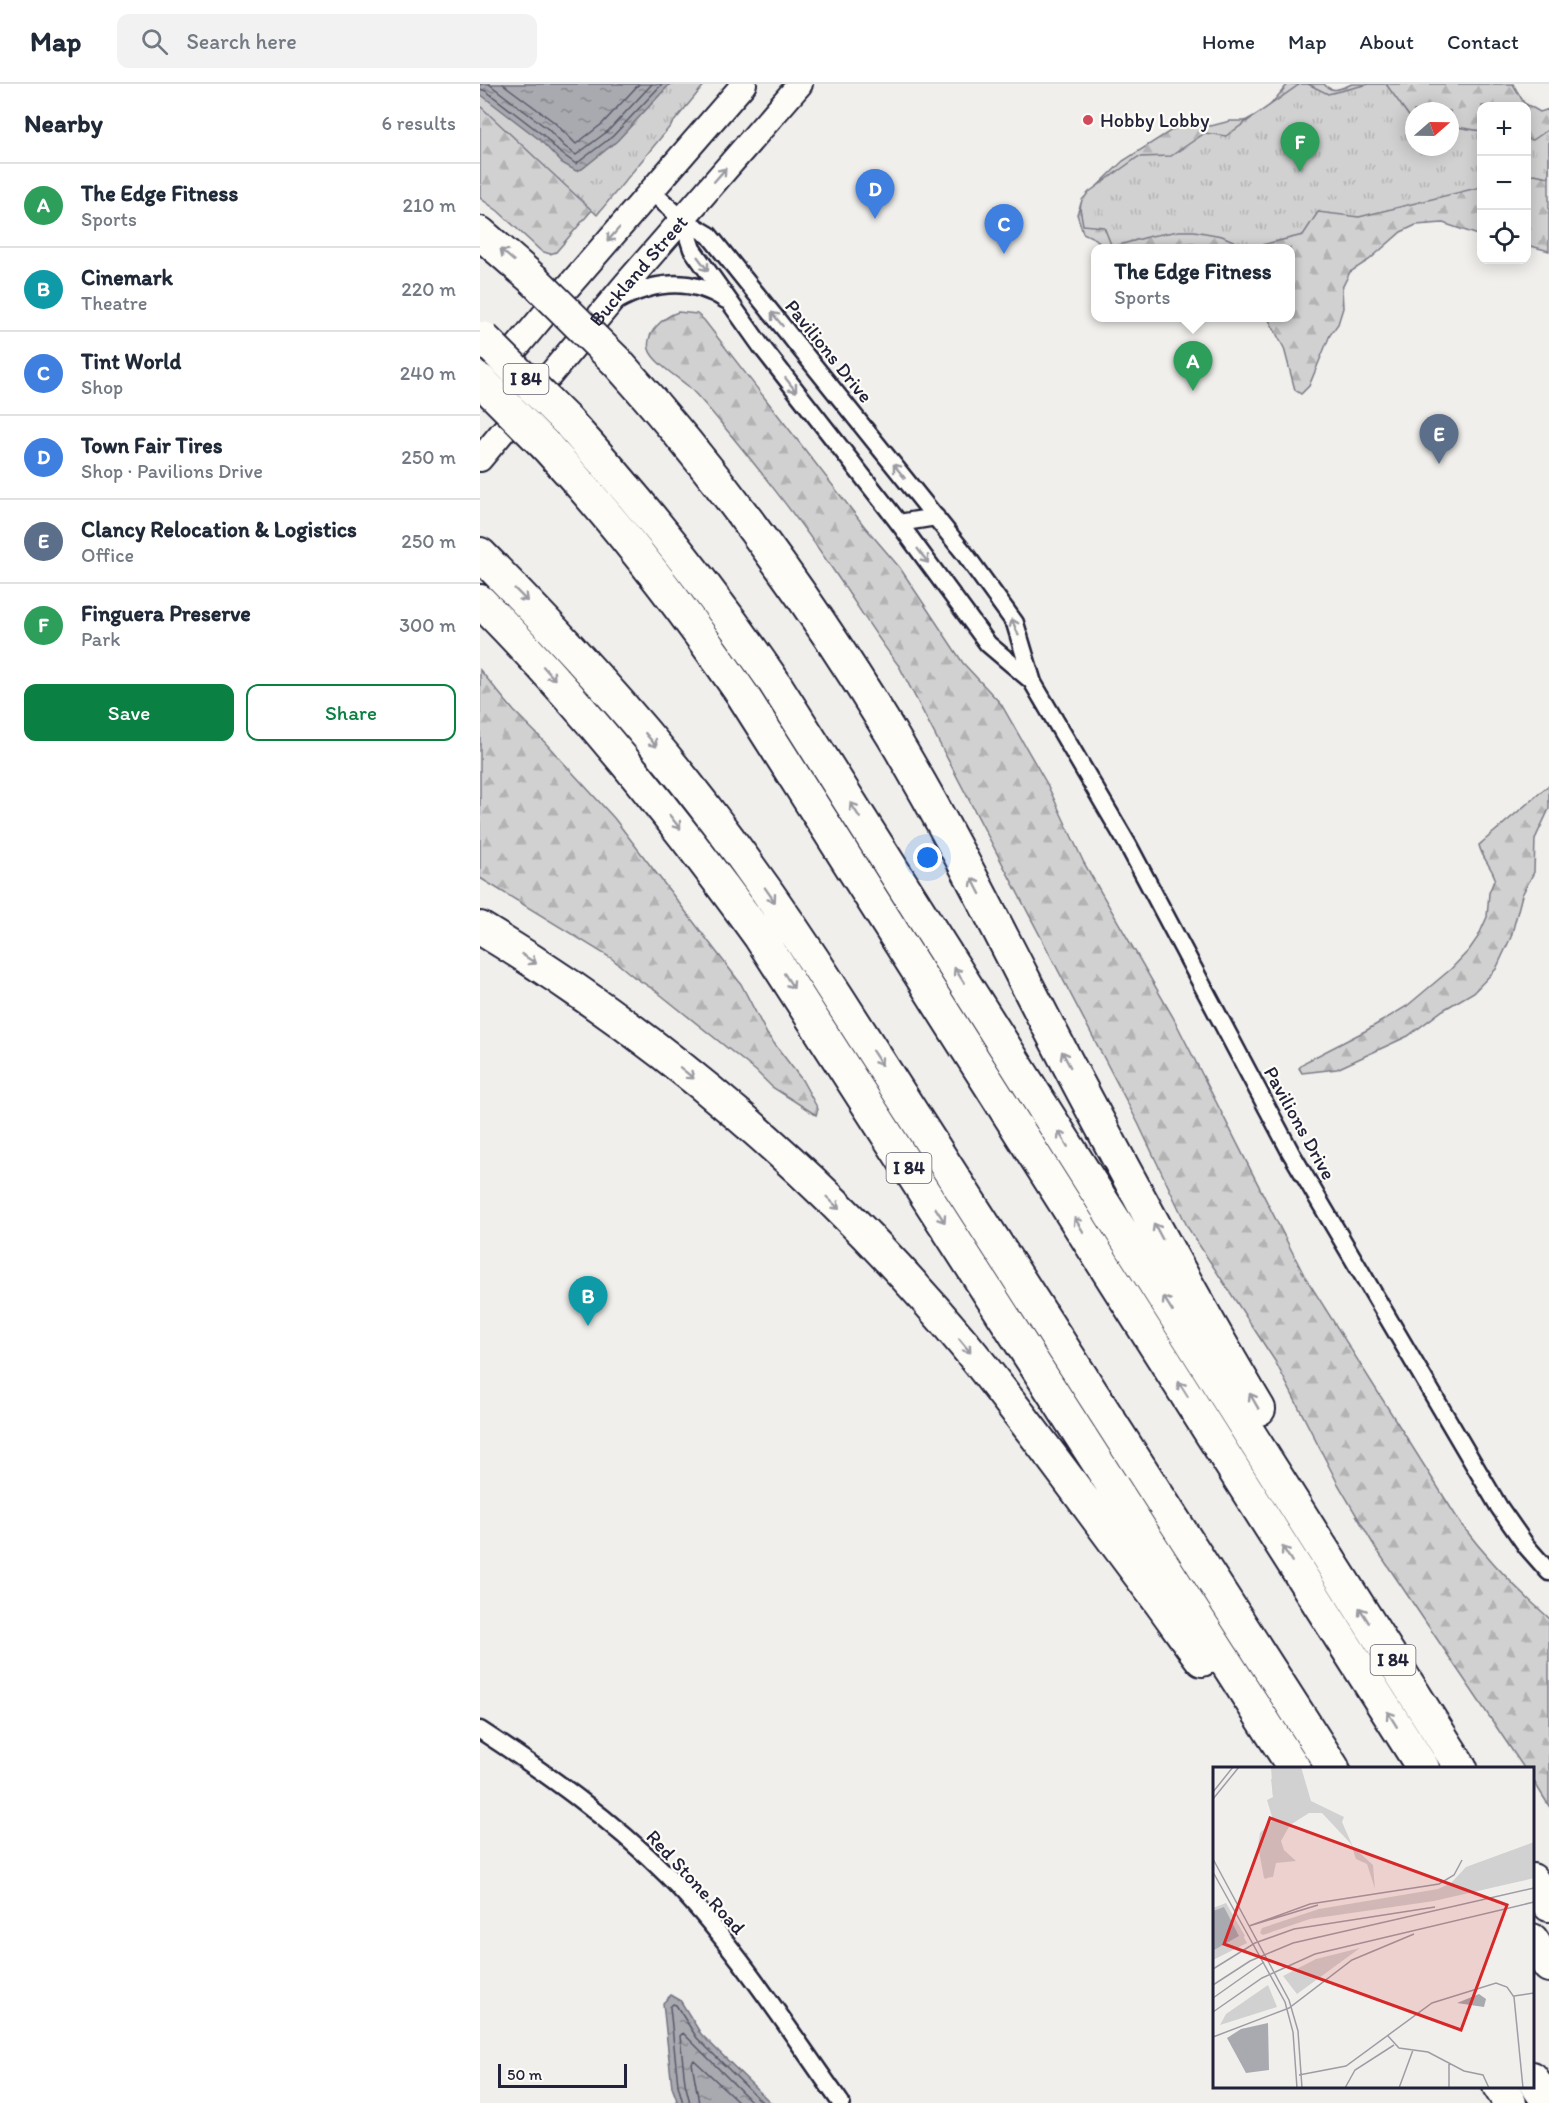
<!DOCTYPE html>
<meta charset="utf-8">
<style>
:root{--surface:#fff;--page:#f2f2f3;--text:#1f2937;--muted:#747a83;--line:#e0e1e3;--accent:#0b8043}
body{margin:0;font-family:Itim,sans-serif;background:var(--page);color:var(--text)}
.controls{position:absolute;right:18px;top:18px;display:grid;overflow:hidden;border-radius:12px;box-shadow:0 3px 15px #0003}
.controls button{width:54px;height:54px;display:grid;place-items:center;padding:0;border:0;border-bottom:2px solid var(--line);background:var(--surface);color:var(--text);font:30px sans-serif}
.compass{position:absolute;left:925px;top:18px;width:54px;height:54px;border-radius:50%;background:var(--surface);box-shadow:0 3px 15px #0003;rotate:70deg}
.scale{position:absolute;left:18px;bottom:15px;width:129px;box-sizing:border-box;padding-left:6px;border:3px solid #22223b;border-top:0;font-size:16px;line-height:21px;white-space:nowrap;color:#22223b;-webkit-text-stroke:4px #fdfcf7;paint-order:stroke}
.you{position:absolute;left:448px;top:774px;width:21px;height:21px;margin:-15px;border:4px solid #fff;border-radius:50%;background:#1a73e8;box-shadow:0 0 0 9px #1a73e833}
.badge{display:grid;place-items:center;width:39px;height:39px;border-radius:50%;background:var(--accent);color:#fff;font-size:20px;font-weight:700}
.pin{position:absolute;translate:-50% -50px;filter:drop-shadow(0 2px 3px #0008)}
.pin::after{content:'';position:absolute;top:32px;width:21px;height:18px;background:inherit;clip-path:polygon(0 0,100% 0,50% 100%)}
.popup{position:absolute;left:611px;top:160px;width:204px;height:78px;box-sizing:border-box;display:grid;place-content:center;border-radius:12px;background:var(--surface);filter:drop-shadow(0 2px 4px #0005);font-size:20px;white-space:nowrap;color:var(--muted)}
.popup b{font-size:22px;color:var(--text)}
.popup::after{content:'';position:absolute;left:50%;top:100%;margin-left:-12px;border:12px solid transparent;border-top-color:var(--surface)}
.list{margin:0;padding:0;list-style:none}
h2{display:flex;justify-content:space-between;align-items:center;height:78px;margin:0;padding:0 24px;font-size:26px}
h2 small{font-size:20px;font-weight:400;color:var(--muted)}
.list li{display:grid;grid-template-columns:39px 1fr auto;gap:18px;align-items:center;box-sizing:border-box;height:84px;padding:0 24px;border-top:2px solid var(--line)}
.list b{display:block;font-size:22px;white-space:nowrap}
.list p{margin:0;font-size:20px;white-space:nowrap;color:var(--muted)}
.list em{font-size:20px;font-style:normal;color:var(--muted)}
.actions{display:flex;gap:12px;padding:18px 24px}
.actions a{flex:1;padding:14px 0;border:2px solid var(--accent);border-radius:12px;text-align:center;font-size:21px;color:var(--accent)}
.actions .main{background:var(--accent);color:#fff}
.icon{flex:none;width:33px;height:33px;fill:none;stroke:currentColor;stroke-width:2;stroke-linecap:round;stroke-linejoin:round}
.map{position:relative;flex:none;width:1069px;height:2019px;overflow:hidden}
header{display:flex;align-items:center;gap:36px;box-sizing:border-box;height:84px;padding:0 30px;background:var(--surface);border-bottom:2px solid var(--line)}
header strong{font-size:28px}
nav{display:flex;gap:33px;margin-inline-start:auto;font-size:21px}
.search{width:420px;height:54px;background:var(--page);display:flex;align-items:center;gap:15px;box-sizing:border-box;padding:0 21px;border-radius:12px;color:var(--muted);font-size:22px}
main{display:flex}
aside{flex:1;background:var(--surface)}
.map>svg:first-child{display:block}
.forest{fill:url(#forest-firs);stroke:#7a7a86;stroke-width:1.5;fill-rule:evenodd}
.park{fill:url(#park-tufts);stroke:#7a7a86;stroke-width:1.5}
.water{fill:url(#water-ripples);stroke:#737381;stroke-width:1.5}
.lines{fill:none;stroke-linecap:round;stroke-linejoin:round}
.shore{stroke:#58586a;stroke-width:1.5}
.minor-casing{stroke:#22223b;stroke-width:21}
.secondary-casing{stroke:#22223b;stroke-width:28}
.motorway-casing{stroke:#22223b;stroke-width:36}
.minor{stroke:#fdfcf7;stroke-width:16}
.secondary{stroke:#fdfcf7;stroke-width:24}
.motorway{stroke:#fdfcf7;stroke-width:32}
.motorway-bridge-casing{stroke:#22223b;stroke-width:36;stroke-linecap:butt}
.motorway-bridge{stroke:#fdfcf7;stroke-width:32}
.oneway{stroke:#9a9aa2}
.poi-dot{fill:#d1495b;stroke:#fdfcf7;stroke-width:2}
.labels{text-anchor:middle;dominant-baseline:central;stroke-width:4.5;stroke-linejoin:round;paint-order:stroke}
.shield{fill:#fdfcf7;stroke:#646373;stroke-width:1.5}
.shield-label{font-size:18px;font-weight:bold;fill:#22223b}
.poi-label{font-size:20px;fill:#22223b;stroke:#fdfcf7;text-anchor:start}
.street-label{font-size:20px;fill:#22223b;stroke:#fdfcf7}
.inset-road{fill:none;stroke:#9e9da5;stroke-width:1.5}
.view{fill:#d62828;fill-opacity:0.15;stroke:#d62828;stroke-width:3}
.inset-edge{fill:none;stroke:#22223b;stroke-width:3}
</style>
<header>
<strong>Map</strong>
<div class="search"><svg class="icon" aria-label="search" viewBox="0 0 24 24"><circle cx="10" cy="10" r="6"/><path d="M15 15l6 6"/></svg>Search here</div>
<nav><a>Home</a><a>Map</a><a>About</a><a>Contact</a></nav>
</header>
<main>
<aside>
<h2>Nearby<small>6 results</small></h2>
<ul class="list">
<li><span class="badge" style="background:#2e9e5b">A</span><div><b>The Edge Fitness</b><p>Sports</p></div><em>210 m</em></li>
<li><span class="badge" style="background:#0f9aa8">B</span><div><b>Cinemark</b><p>Theatre</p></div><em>220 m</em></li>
<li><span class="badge" style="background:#3f7fe0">C</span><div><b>Tint World</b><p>Shop</p></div><em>240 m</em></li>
<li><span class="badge" style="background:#3f7fe0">D</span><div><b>Town Fair Tires</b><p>Shop · Pavilions Drive</p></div><em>250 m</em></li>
<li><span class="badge" style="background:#5c6f8a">E</span><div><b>Clancy Relocation &amp; Logistics</b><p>Office</p></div><em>250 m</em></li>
<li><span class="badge" style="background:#2e9e5b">F</span><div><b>Finguera Preserve</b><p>Park</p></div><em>300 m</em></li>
</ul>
<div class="actions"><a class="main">Save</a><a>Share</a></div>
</aside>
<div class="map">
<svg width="1069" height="2019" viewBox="0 0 1069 2019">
<defs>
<pattern id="forest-firs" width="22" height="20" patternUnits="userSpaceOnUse" patternTransform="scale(1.5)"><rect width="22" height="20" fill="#d2d1d1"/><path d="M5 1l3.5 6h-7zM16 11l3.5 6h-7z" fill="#b4b3b4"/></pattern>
<pattern id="park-tufts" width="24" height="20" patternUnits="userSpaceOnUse" patternTransform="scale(1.5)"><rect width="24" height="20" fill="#d2d1d1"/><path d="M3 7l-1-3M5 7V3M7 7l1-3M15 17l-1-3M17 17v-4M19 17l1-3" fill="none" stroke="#b4b3b4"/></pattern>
<pattern id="water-ripples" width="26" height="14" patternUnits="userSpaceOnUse" patternTransform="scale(1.5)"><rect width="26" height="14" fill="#a9a9b0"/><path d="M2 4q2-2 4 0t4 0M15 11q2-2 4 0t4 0" fill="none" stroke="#898990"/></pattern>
</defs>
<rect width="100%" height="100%" fill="#f0efec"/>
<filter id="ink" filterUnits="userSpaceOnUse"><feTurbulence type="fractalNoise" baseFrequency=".0167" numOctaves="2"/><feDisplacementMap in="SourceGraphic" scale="12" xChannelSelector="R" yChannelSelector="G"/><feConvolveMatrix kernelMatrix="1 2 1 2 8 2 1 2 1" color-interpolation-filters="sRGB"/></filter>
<g filter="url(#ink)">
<path class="forest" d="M808,0h36c8,10 18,4 28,0h161l11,19 16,9 9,-3v142l-22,-6 -1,-139h-44l-1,130 -38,-13 -27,2 -15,7 -32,28 -19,12 -8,16 1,20 -5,16 -8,11 -21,51 -8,8 -6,-4 -11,-42 -16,-30h22v-70h-83l-17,-5 -29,5h-57l-8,-9 -13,-6 -6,-19 5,-13 41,-40 63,-40 25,5 19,-5h15l22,-12zM934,27h36v36h-36z
M0,10l112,116 -36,42 -6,2 -9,-3 -43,-40 -18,-13z
M198,228l19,2 7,6 161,207 35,41 63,95 38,41 46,80 37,79 89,154 131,258 157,249c26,34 56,66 88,94v188l-16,-26 -1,-12h-8l-149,-221 -37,-63 -63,-123 -87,-133 -50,-105 -239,-457c-26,-33 -46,-68 -70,-102 -33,-49 -70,-95 -108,-141 -10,-12 -22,-26 -33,-37 -10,-8 -36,-25 -39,-37 -4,-17 15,-32 29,-37z
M0,586l34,41 25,25 75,82 127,166 26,50 35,46 16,29 -2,6 -44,-28 -16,-16 -100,-80 -22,-14 -23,-19 -131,-80z
M1069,701v24l-14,30 -1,33 -12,23 -11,42 -15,32 -22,23 -31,18 -35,26 -71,33 -35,4 -3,-5 6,-6 62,-32 40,-24 44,-37 18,-19 9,-13 9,-20 2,-24 6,-15c-4,-12 -13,-20 -16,-33z"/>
<path class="park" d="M0,0h225l-108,131 -117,-109z
M820,0h8l20,10 41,-10h17l25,35 3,1v27h36v-21l31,5v56l-122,30 -41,-5 -15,23 -54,13 -27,-12 -28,-5h-15l-28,5 -39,11 -8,-20 -21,-2 -3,-17 2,-8 7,-8 49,-35 33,-1 34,-23 21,3z
M1069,45v48l-15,-3 -7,2v-37l6,1z"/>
<path class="water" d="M0,0h190l-53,57 -35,28 -6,2 -14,-8 -22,-23 -60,-46z
M191,1911l9,5 21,34 70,69h-93l-6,-16 -9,-84z"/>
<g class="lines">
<path class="shore" d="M9,0l59,45 16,17 12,9 32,-24 44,-47
M23,0l51,38 22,22 26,-20 37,-40
M0,5l6,2 57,44 15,16 18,13 37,-28 49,-52
M203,2019l-5,-18 -8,-78 3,-3 3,1 21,33 66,65
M210,2019l-5,-20 -5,-47 3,-3 70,70
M219,2019l-7,-40 2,-3 46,43"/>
<defs>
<path id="minor" d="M171,107l31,28 27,16 256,319 50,69 18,60 95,162 163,308 208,354 28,40 22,25
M202,135l10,30 69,97 138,177 89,121 45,38
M135,218c36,-20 75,-26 111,-2
M419,439l37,-6
M0,1646c66,43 131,89 187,145 67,68 119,151 174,228"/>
<g id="secondary">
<path d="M0,307l68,-81 196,-226"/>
<path id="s1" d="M0,375l145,-174 175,-201"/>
</g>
<path id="motorway" d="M0,149l53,46
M137,278c104,115 194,240 275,373 56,93 105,192 155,289 68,130 137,259 212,385
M87,337c75,82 144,169 207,261l687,1086
M66,362c72,78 136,161 196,248l681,1074
M0,470c78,79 153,160 221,248 48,62 93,127 136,194l496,772
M0,517c103,104 194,217 280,336l534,831
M0,844c182,110 348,252 484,416 65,79 124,163 186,245 18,23 34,48 52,71
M1052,1796l17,25
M1052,1856l17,26
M1052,1994l17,25
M1019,2002l11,17"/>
</defs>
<use href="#minor" class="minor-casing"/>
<use href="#secondary" class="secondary-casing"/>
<use href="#motorway" class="motorway-casing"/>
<use href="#minor" class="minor"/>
<use href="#secondary" class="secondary"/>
<use href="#motorway" class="motorway"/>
<defs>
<path id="motorway-bridge" d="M53,195l84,83
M3,254l84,83
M0,296l66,66"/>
</defs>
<use href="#motorway-bridge" class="motorway-bridge-casing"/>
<use href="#motorway-bridge" class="motorway-bridge"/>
</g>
<defs><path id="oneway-shaft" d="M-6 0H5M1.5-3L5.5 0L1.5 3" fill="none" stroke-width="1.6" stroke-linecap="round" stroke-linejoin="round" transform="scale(1.5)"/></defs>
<g class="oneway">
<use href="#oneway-shaft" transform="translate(240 91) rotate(-49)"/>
<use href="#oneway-shaft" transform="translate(133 151) rotate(131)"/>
<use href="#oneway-shaft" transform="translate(27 171) rotate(-139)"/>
<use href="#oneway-shaft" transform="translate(223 180) rotate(53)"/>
<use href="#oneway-shaft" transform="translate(297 235) rotate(-129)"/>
<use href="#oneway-shaft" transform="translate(311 301) rotate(52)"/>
<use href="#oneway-shaft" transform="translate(419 387) rotate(-129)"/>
<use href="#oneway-shaft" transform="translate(443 472) rotate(53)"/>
<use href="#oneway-shaft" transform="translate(41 511) rotate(45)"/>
<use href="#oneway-shaft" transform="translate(535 543) rotate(-113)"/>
<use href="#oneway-shaft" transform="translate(69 589) rotate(48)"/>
<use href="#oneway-shaft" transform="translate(171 656) rotate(50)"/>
<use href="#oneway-shaft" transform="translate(375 726) rotate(-122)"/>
<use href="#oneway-shaft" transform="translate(195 738) rotate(52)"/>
<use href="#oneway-shaft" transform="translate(496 802) rotate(-117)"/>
<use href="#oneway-shaft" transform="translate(290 811) rotate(55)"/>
<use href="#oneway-shaft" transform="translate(49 875) rotate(33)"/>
<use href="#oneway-shaft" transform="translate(479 891) rotate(-122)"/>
<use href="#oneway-shaft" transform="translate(309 897) rotate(57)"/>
<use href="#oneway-shaft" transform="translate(397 974) rotate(57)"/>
<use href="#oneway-shaft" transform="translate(586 975) rotate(-118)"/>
<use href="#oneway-shaft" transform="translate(207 989) rotate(39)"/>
<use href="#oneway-shaft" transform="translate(583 1055) rotate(-122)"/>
<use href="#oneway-shaft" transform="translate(353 1119) rotate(44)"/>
<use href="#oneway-shaft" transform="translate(460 1131) rotate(57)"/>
<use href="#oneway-shaft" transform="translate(599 1141) rotate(-122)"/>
<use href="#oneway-shaft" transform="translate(678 1147) rotate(-118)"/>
<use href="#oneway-shaft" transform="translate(688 1220) rotate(-122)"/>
<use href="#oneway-shaft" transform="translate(485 1262) rotate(51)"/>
<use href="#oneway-shaft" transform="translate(703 1305) rotate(-122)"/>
<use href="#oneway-shaft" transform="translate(774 1317) rotate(-120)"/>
<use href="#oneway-shaft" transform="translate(807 1470) rotate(-122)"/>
<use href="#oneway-shaft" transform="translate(884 1531) rotate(-122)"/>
<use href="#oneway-shaft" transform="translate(912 1635) rotate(-122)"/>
</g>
</g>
<circle class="poi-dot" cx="608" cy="36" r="6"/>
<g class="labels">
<g class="shield">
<rect x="23.5" y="280" width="45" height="30" rx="4.5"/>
<rect x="406.5" y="1069" width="45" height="30" rx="4.5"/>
<rect x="890.5" y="1561" width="45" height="30" rx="4.5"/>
</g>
<g class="shield-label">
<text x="46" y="295">I 84</text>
<text x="429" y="1084">I 84</text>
<text x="913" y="1576">I 84</text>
</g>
<g class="poi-label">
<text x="620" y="36">Hobby Lobby</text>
</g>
<g class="street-label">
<text stroke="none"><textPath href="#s1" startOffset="246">Buckland Street</textPath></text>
<text transform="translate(349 267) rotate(51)">Pavilions Drive</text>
<text transform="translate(820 1039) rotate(61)">Pavilions Drive</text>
<text transform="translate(216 1798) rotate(47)">Red Stone Road</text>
</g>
</g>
<g transform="translate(733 1683)">
<rect width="321" height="321" fill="#f0efec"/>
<path d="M58,0h30l10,34 33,16 -2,5 11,25 20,18 2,24 -8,-25 -11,-5 -5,-15 -29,-31h-13l-19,12 -9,16 3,9 12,11 -20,2 -3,14 -9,1 -6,-32 2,-13 13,-13 -6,-20 6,-3zM321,75v36l-4,1 -96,22 -124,18 -47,16 -3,-2 2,-5 57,-19 119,-20 13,-6 15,-16zM13,137l21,39 -34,17v-11zM147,181l-63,46 -14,-18 33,-17zM55,218l9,22 -57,18 6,-11z" fill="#d2d1d1"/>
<path d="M73,7l13,39 -19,11 -4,37 -6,16 -5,2 -6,-32 3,-9 6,-2 8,-13 -5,-44zM13,136l19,33 -32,18v-46z" fill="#d2d1d1"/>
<path d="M11,140l15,29 -25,14 -1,-39zM266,227l7,5 -2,8 -27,-4zM55,256l1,47 -23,3 -19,-35 14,-9z" fill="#a9a9b0"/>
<path class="inset-road" d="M0,25l20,-25M0,32l26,-32M0,92l76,141 9,31 4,57M0,105l72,130 8,30 4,56M36,159l61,-22 129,-20 15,-9 8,-15M36,159l69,-21M0,202l42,-26 39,-14 141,-22M0,218l37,-24 43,-18 241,-55M301,229l20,-3M0,231l51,-36M0,245l49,-34 53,-24 219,-52M175,269l11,12 29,4 36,19 19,4 6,13M0,270l76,-29 63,-48 62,-26M86,308l47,-9 86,-63 64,-20 11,4 7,10 9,91M132,321l10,-18 39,-25M186,321l14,-38M236,321v-26"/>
<path class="view" d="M57,51l237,87 -46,125 -237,-86z"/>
<rect width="321" height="321" class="inset-edge"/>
</g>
</svg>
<div class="controls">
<button>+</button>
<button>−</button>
<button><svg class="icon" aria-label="locate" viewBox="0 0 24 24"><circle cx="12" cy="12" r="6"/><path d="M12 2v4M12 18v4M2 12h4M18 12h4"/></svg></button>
</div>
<svg class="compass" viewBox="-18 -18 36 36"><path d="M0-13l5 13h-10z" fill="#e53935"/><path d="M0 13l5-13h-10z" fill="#747a83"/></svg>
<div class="scale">50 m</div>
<div class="you"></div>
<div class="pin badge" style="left:713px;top:307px;background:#2e9e5b">A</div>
<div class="popup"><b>The Edge Fitness</b>Sports</div>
<div class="pin badge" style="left:108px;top:1242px;background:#0f9aa8">B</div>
<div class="pin badge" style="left:524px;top:170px;background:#3f7fe0">C</div>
<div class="pin badge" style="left:395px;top:135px;background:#3f7fe0">D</div>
<div class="pin badge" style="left:959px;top:380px;background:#5c6f8a">E</div>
<div class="pin badge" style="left:820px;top:88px;background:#2e9e5b">F</div>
</div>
</main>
